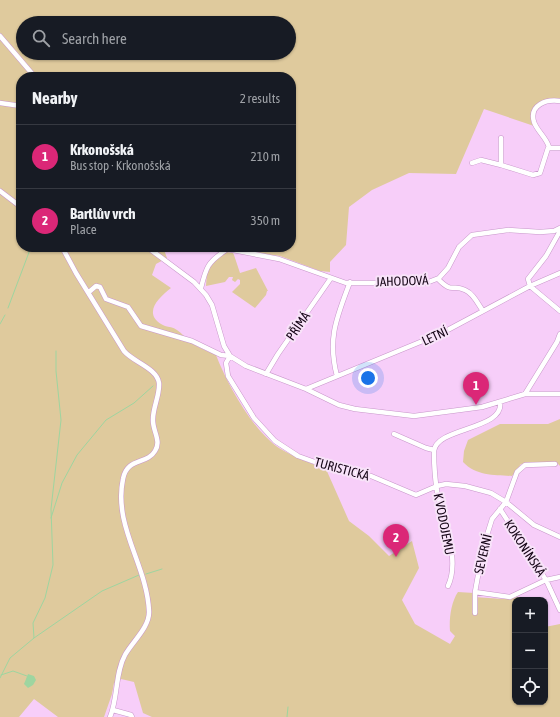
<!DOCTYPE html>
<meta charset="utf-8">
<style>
:root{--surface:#171b24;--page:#20242c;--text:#f1f3f6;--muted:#9ea1a6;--line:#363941;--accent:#db2777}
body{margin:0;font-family:"Asap Condensed",sans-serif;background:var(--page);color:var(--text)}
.controls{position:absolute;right:12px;bottom:12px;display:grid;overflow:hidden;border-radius:8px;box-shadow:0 1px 3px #0004}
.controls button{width:36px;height:36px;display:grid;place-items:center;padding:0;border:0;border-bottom:1px solid var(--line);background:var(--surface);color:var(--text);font:20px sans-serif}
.you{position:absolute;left:368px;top:378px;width:14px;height:14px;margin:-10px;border:3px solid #fff;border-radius:50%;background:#1a73e8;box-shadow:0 0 0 6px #1a73e833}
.badge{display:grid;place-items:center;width:26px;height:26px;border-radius:50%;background:var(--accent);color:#fff;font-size:13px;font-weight:700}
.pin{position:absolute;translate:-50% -33px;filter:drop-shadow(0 1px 2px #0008)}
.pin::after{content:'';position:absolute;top:21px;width:14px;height:12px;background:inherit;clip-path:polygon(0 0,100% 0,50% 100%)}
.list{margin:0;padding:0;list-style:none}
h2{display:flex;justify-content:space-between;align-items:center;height:52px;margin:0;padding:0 16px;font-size:17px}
h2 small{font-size:13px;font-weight:400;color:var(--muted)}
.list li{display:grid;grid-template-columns:26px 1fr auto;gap:12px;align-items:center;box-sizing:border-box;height:64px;padding:0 16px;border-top:1px solid var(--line)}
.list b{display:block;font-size:15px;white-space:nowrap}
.list p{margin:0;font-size:13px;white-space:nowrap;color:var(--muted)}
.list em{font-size:13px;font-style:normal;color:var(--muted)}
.icon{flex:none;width:22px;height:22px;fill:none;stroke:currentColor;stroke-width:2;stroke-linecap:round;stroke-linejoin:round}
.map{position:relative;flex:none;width:560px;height:717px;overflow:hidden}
.search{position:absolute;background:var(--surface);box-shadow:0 1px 3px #0004;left:16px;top:16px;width:280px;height:44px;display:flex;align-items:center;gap:10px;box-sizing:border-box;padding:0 14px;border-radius:22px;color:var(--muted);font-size:15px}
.panel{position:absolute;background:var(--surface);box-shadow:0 1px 3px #0004;left:16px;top:72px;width:280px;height:180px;border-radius:16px}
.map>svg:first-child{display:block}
.green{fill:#dfca9d;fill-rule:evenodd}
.water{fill:#9ed5a0}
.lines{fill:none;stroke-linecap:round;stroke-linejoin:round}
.stream{stroke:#9ed5a0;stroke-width:1}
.minor-casing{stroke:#c896ca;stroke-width:5.5}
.minor{stroke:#fff;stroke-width:4.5}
.labels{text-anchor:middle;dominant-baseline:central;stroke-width:4;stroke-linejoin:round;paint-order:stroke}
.street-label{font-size:13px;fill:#150516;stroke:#f8e3f9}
</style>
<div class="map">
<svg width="560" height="717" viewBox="0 0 560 717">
<rect width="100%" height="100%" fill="#f7cef9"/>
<path class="green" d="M0,0h560v100c-12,-1 -19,-1 -27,8l1,18 -50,-17 -28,65 -47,-1 -37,17 -23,17 -3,38 -16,17v10l-10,-1 -40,-15 -22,-3 -5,-6h38v-170h-270v170h142l4,11 -11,6 -4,11 19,13c-13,10 -30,27 -6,38 4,1 8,1 12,4 5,3 9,9 14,12 7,6 17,9 25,13 11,29 37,76 63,93 15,9 31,15 47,21l23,52 20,15 20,20 23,-15 7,27 -17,32 13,24 35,20 5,-8 -5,-5c-1,-12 1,-29 8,-39l16,1v4l29,2 16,-2 1,3h-5v102h30v-75l15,-3v93h-408l-9,-4 -9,-31 -13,-3 -7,4 -2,11 -8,23h-46l-24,-18 -15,18h-19zM23,23h266v30h-266z
M226,252l7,1 1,2 6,18 16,-5 12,23 -21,-1 20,1 -1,4 -11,13 -23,-16 8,-8v-4l-2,-1 -3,3 -3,-2 1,-3h-4l-4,5 -19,4 1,-15 2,-7z
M560,419v47l-4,-4 -35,2 -9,12c-17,-1 -36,0 -49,-14l1,-11 4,-11 32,-16h48z"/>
<path class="water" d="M28,674l6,2 2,4 -3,5 -5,3 -4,-4z"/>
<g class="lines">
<path class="stream" d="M8,308l23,-61
M0,324l5,-9
M51,518l11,-35 15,-28 29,-35 28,-17 19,-17
M146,574l16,-5
M34,638l68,-47 37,-16
M1,675l12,-4 14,5
M0,678l10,-20 24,-20 -1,-15 12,-25 8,-33 -2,-56 10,-89 -5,-49v-20
M287,717l1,-10"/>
<defs>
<path id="minor" d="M0,36l35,41
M0,103l21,3
M501,138v27l32,10 7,-2 8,-25h12
M549,147c-3,-10 -12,-16 -15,-25 -5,-17 12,-23 26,-21
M472,163l9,-3 20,5
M0,191l21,16
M560,231l-14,25 -18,23 2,7 30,25
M62,247l14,26 48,78c9,11 33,17 35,32 1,12 -6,24 -6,36 -1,11 9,22 2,32 -8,14 -28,6 -32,28 -10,47 24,86 26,132 1,16 -17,31 -24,44 -10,18 -7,43 -15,62
M147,247l47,35 12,13 6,10 12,41 6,10 16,10 60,23 33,16 16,4 59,7 68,-9 43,-13h35
M218,247l61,12 67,24h80l13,-5 9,-10 11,-21 13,-12 36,-5 32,2 14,-1 6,-3
M438,279c16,16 13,4 27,11 8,3 13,14 18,21
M201,288c5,-21 7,-26 25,-38
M89,292l7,-6 4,1 6,12 22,8 13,19 51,15 29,14 9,1
M230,356l-4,7 2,13 26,42 21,23 23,15 39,14 34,6 45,19 21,-9 9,-2 19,2 26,7 15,9 28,23 26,12
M266,374l12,-20 53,-76
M337,376c-10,-38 0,-59 13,-94
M306,389l136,-56 88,-47 30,-13
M525,394l32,-52 3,-8
M394,434l32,14 8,2
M500,509l46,71 14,30
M448,586c13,-28 -6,-67 -11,-95 -2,-12 -3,-28 -3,-40 2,-24 71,-21 66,-49
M475,592l35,5 36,-17 14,-3
M475,613v-21l8,-44 9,-29 14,-17 11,-30 8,-7 30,-1
M113,710l18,5 1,2"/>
</defs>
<use href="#minor" class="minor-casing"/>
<use href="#minor" class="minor"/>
</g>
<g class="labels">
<g class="street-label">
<text transform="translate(402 281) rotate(-2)">JAHODOVÁ</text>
<text transform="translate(298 326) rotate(-55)">PŘÍMÁ</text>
<text transform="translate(435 336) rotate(-25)">LETNÍ</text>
<text transform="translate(342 469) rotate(15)">TURISTICKÁ</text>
<text transform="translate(444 524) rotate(79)">K VODOJEMU</text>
<text transform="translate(525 548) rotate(57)">KOKONÍNSKÁ</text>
<text transform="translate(483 554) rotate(-77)">SEVERNÍ</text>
</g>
</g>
</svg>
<div class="controls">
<button>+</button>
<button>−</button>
<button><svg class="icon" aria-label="locate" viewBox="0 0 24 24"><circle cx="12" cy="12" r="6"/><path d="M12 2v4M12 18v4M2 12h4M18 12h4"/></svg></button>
</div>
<div class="you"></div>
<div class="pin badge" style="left:476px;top:405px">1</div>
<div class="pin badge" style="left:396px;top:557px">2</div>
<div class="search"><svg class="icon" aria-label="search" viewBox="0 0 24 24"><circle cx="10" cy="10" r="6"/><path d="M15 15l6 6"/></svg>Search here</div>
<section class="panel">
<h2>Nearby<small>2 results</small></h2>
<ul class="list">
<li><span class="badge">1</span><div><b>Krkonošská</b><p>Bus stop · Krkonošská</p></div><em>210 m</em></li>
<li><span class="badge">2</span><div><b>Bartlův vrch</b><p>Place</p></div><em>350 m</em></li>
</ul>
</section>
</div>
